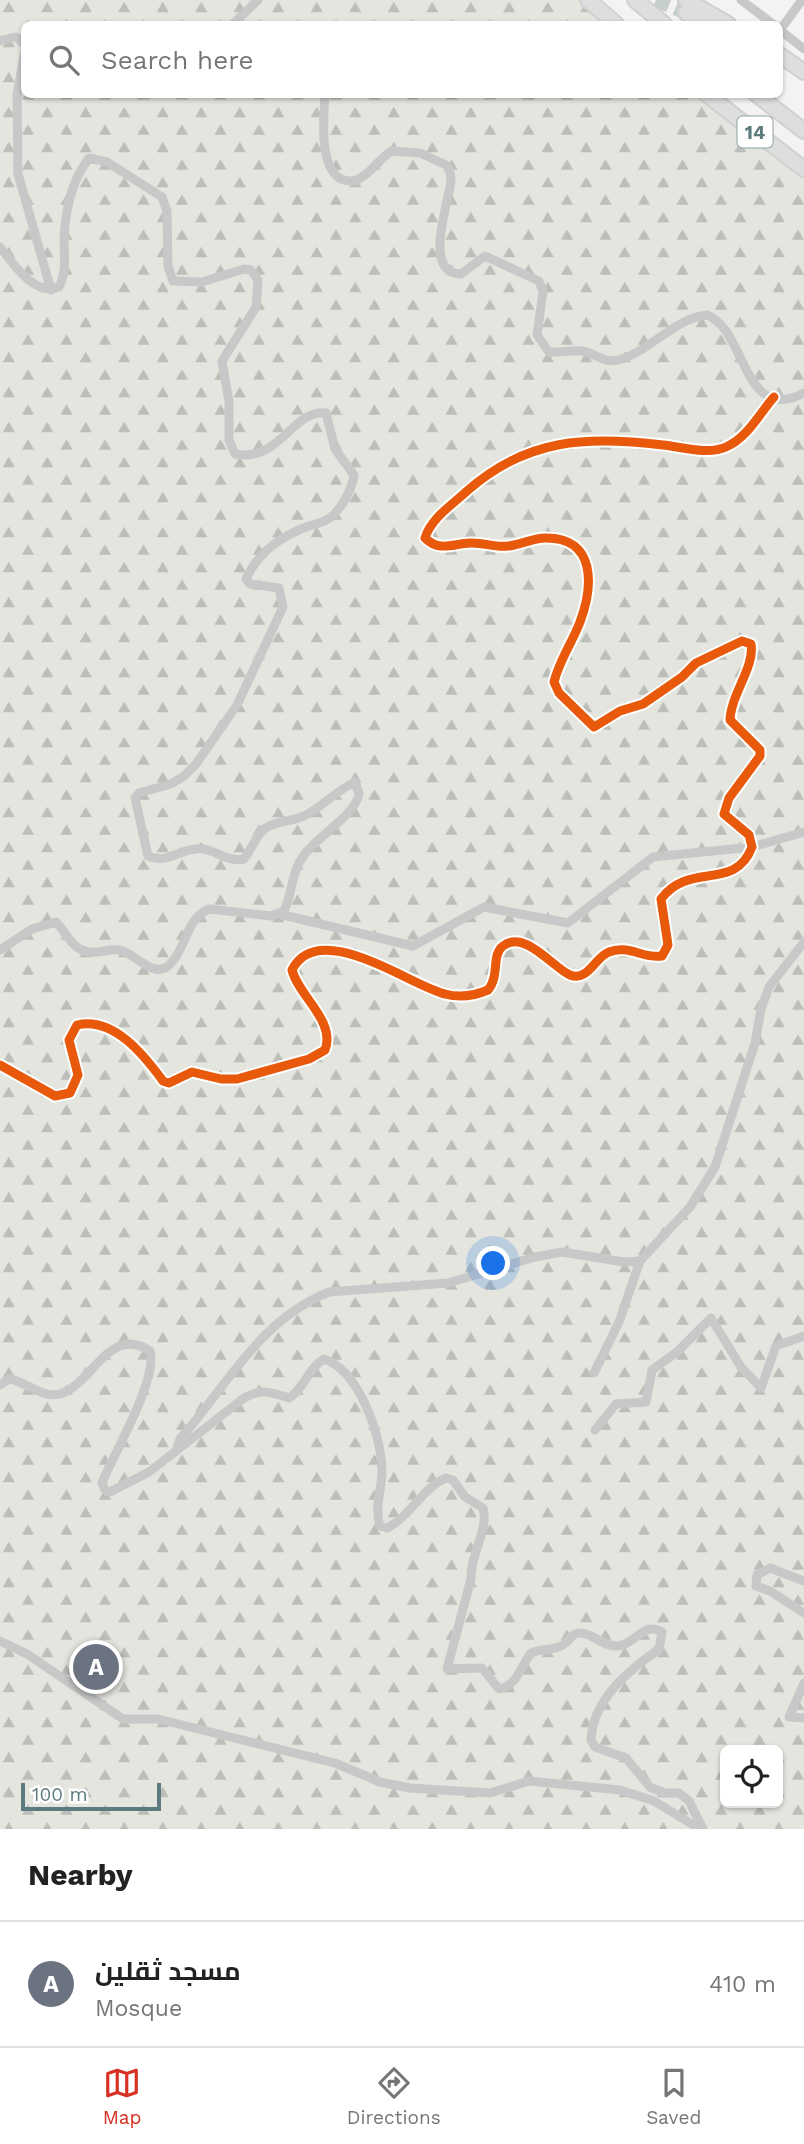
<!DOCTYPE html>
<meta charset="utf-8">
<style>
:root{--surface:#fff;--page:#f2f2f2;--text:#222;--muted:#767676;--line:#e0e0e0;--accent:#d93025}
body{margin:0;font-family:"Work Sans",Cairo,sans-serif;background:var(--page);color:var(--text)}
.controls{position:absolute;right:21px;bottom:21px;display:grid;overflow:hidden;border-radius:10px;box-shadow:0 2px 5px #0004}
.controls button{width:63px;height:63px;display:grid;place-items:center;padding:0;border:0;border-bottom:2px solid var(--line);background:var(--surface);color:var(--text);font:35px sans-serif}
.scale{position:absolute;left:21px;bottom:18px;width:140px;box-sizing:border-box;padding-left:7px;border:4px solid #5d7a7e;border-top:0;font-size:19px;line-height:24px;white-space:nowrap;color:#5d7a7e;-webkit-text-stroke:5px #fff;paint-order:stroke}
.you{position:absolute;left:494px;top:1264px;width:24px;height:24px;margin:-18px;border:5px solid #fff;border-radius:50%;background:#1a73e8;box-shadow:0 0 0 10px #1a73e833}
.badge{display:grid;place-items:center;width:46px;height:46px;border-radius:50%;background:var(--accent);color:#fff;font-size:23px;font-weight:700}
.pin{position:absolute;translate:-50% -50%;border:4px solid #fff;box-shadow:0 2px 7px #0006}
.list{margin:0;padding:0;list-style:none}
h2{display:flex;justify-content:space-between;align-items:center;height:91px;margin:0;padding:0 28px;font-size:30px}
h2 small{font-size:23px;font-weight:400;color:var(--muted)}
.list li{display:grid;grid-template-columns:46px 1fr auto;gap:21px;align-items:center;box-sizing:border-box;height:126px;padding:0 28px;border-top:2px solid var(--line)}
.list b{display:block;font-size:26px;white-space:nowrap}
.list p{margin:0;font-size:23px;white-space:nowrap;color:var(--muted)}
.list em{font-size:23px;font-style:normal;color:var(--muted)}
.icon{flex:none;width:38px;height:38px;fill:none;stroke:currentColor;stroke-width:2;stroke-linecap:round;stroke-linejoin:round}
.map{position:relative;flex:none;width:804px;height:1829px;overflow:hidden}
.search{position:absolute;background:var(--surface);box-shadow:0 2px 5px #0004;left:21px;right:21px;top:21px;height:77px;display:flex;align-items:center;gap:18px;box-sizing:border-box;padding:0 24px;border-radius:10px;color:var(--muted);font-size:26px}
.sheet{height:217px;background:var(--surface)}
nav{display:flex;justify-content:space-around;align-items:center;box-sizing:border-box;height:98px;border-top:2px solid var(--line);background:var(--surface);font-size:19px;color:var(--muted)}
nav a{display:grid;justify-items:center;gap:4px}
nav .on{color:var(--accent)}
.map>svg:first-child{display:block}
.forest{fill:url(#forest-firs);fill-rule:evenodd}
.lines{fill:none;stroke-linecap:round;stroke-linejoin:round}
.primary-tunnel{stroke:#c7cfce;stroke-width:14;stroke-dasharray:14 7;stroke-linecap:butt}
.primary-casing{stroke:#cfd0cf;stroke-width:18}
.trunk-casing{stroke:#d0d1d0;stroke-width:18}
.minor{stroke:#c7c9c9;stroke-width:9}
.primary{stroke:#dddedd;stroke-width:14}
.trunk{stroke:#dddedd;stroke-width:14}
.cycleway-casing{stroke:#fff;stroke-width:13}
.cycleway{stroke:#e8590c;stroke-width:9}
.labels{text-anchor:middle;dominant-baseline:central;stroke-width:7;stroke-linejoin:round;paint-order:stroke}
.shield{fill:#fff;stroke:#8ea2a5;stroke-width:2}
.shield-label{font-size:19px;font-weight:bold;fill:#5d7a7e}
</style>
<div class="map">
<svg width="804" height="1829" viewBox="0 0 804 1829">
<defs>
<pattern id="forest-firs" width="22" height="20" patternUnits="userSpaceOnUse" patternTransform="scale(1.75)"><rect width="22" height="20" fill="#e4e5de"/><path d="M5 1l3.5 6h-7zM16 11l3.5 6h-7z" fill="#bcbfb9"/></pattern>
</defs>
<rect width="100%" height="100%" fill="#f4f3f1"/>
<path class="forest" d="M0,0h592l32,24h-600v70l689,1 91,71v1663h-804zM725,1750h53v53h-53z"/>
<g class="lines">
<path class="primary-tunnel" d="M656,0l30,13"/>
<defs>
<path id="primary" d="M686,0l42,24
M686,13l21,11
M780,55l24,17"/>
<path id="trunk" d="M588,0l28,24
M635,0l29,24
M706,94l98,75
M756,94l48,37"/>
</defs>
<use href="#primary" class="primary-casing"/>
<use href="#trunk" class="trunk-casing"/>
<path class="minor" d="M741,0l32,24
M233,24l25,-24
M783,26l19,-26
M780,30l24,19
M0,41l16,-4 8,7
M24,55l-7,40 1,79 33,116
M325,94c-1,20 -9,89 27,87 15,-2 27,-22 39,-30l29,2 26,12c3,4 5,9 5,15 -1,20 -30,93 10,94l24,-18 54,25 4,11 -6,43 12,17c11,1 22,-2 33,-1 15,2 21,13 37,9 31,-9 56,-42 88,-45 40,15 35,110 97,78
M0,247c13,16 34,50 59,40 8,-15 5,-32 5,-49 2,-30 7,-56 25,-80l18,4 55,35 5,14 1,55 5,15 29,1 42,-13 7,1 7,10 -2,27 -34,54 7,41v38l6,14c45,9 57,-45 91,-41l9,36 19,26c-2,14 -12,33 -23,42 -6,5 -18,8 -25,10 -26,10 -48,25 -60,52l4,5 29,4 4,19 -46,98 -41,59 -12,12 -13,8 -32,9 -4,5 13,58c19,8 30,-6 48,-7 18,-2 29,14 48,10 6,-8 11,-20 18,-28 9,-10 30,-9 42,-15 19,-9 31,-25 51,-34l4,12c-4,21 -41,42 -55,61 -13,17 -11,37 -20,56l-13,5 -62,-7c-23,10 -22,36 -37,53 -17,21 -35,-9 -53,-12 -13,-2 -23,6 -37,0 -12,-5 -17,-19 -26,-28l-24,7 -32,21
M279,914l134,32 71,-39 84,16 85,-66 99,-10 52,-15
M0,1065l55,31 15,-3 8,-18 -9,-35 8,-15c36,-9 67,30 86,56l6,2 23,-11 29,7h16l72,-20 16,-9c11,-29 -26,-53 -33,-80 26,-53 119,16 153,24 15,4 29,2 43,-4 12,-14 3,-35 15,-44 22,-17 50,22 67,29 18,7 25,-18 39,-23 19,-8 34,7 53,4l6,-11 -7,-46c28,-38 74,-7 91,-52l-3,-12 -25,-21 5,-16 31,-42v-6l-30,-30c1,-26 25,-53 21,-76l-9,-3 -46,22 -14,14 -39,27 -23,7 -26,16 -35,-34 -5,-11c5,-21 18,-39 26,-60 13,-35 17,-85 -35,-84 -12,0 -25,7 -37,8 -13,2 -25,-4 -38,-3 -18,1 -31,9 -45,-5 6,-20 27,-33 42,-47 60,-53 120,-55 196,-46 19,2 45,10 63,2 22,-10 33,-33 48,-50
M594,1373l25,-51 21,-61
M0,1385l9,-6c17,2 33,20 51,15 33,-10 49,-70 90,-43 8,29 -36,102 -48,132l3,7 5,2 39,-20 95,-74c18,-10 26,-6 45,0 16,-10 19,-30 35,-39 35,11 58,78 58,112 0,18 -8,38 -2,55l7,2c24,-12 36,-41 59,-50l7,2 12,17 18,11c6,24 -13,45 -12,71l-24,90 35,-1 17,21c18,-3 22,-23 32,-36 11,-5 22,-2 32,-8 7,-4 9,-13 18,-12 13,1 22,14 37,13 18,-2 25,-25 44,-14l-3,17c-31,22 -66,50 -68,91l4,7 31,11 24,29 14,6h15l10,8 14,28
M595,1430l21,-26 30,-2 6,-32 25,-18 34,-34 30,49 20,21 15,-42 28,-10
M176,1451l4,-12c48,-54 79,-119 149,-147l119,-9 87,-26 27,-5 62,10 16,-1 50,-54 25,-40 40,-124 6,-34 8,-22 35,-45
M804,1581l-34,-13 -13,7 -1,11 14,5 34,22
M0,1641l27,13 96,65h35l177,44 45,19 30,6 80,5 39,-12 91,9 34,11 46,28
M804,1683l-15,34 15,1"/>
<use href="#primary" class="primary"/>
<use href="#trunk" class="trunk"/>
<defs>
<path id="cycleway" d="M0,1065l55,31 15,-3 8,-18 -9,-35 8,-15c36,-9 67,30 86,56l6,2 23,-11 29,7h16l72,-20 16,-9c11,-29 -26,-53 -33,-80 26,-53 119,16 153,24 15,4 29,2 43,-4 12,-14 3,-35 15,-44 22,-17 50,22 67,29 18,7 25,-18 39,-23 19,-8 34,7 53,4l6,-11 -7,-46c28,-38 74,-7 91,-52l-3,-12 -25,-21 5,-16 31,-42v-6l-30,-30c1,-26 25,-53 21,-76l-9,-3 -46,22 -14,14 -39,27 -23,7 -26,16 -35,-34 -5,-11c5,-21 18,-39 26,-60 13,-35 17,-85 -35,-84 -12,0 -25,7 -37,8 -13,2 -25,-4 -38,-3 -18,1 -31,9 -45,-5 6,-20 27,-33 42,-47 60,-53 120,-55 196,-46 19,2 45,10 63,2 22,-10 33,-33 48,-50"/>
</defs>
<use href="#cycleway" class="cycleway-casing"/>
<use href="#cycleway" class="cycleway"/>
</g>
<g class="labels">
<rect class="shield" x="737.5" y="116.5" width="35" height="31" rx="5"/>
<g class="shield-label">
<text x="755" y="132">14</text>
</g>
</g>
</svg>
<div class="controls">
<button><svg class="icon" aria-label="locate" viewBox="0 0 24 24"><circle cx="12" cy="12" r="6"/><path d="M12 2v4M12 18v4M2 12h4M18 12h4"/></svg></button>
</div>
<div class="scale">100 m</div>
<div class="you"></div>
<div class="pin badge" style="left:96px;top:1667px;background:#6b7280">A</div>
<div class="search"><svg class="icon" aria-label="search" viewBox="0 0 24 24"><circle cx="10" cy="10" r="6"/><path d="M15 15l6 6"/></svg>Search here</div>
</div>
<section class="sheet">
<h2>Nearby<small></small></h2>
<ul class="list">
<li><span class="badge" style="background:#6b7280">A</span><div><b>مسجد ثقلین</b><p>Mosque</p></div><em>410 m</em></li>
</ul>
</section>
<nav>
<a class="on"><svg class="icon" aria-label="map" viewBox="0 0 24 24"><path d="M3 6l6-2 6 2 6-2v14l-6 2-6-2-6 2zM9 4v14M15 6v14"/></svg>Map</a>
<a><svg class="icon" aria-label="directions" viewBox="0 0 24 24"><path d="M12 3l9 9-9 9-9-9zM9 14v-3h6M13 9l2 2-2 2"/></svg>Directions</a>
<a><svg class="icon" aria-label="saved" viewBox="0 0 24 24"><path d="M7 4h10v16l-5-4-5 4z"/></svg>Saved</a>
</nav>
